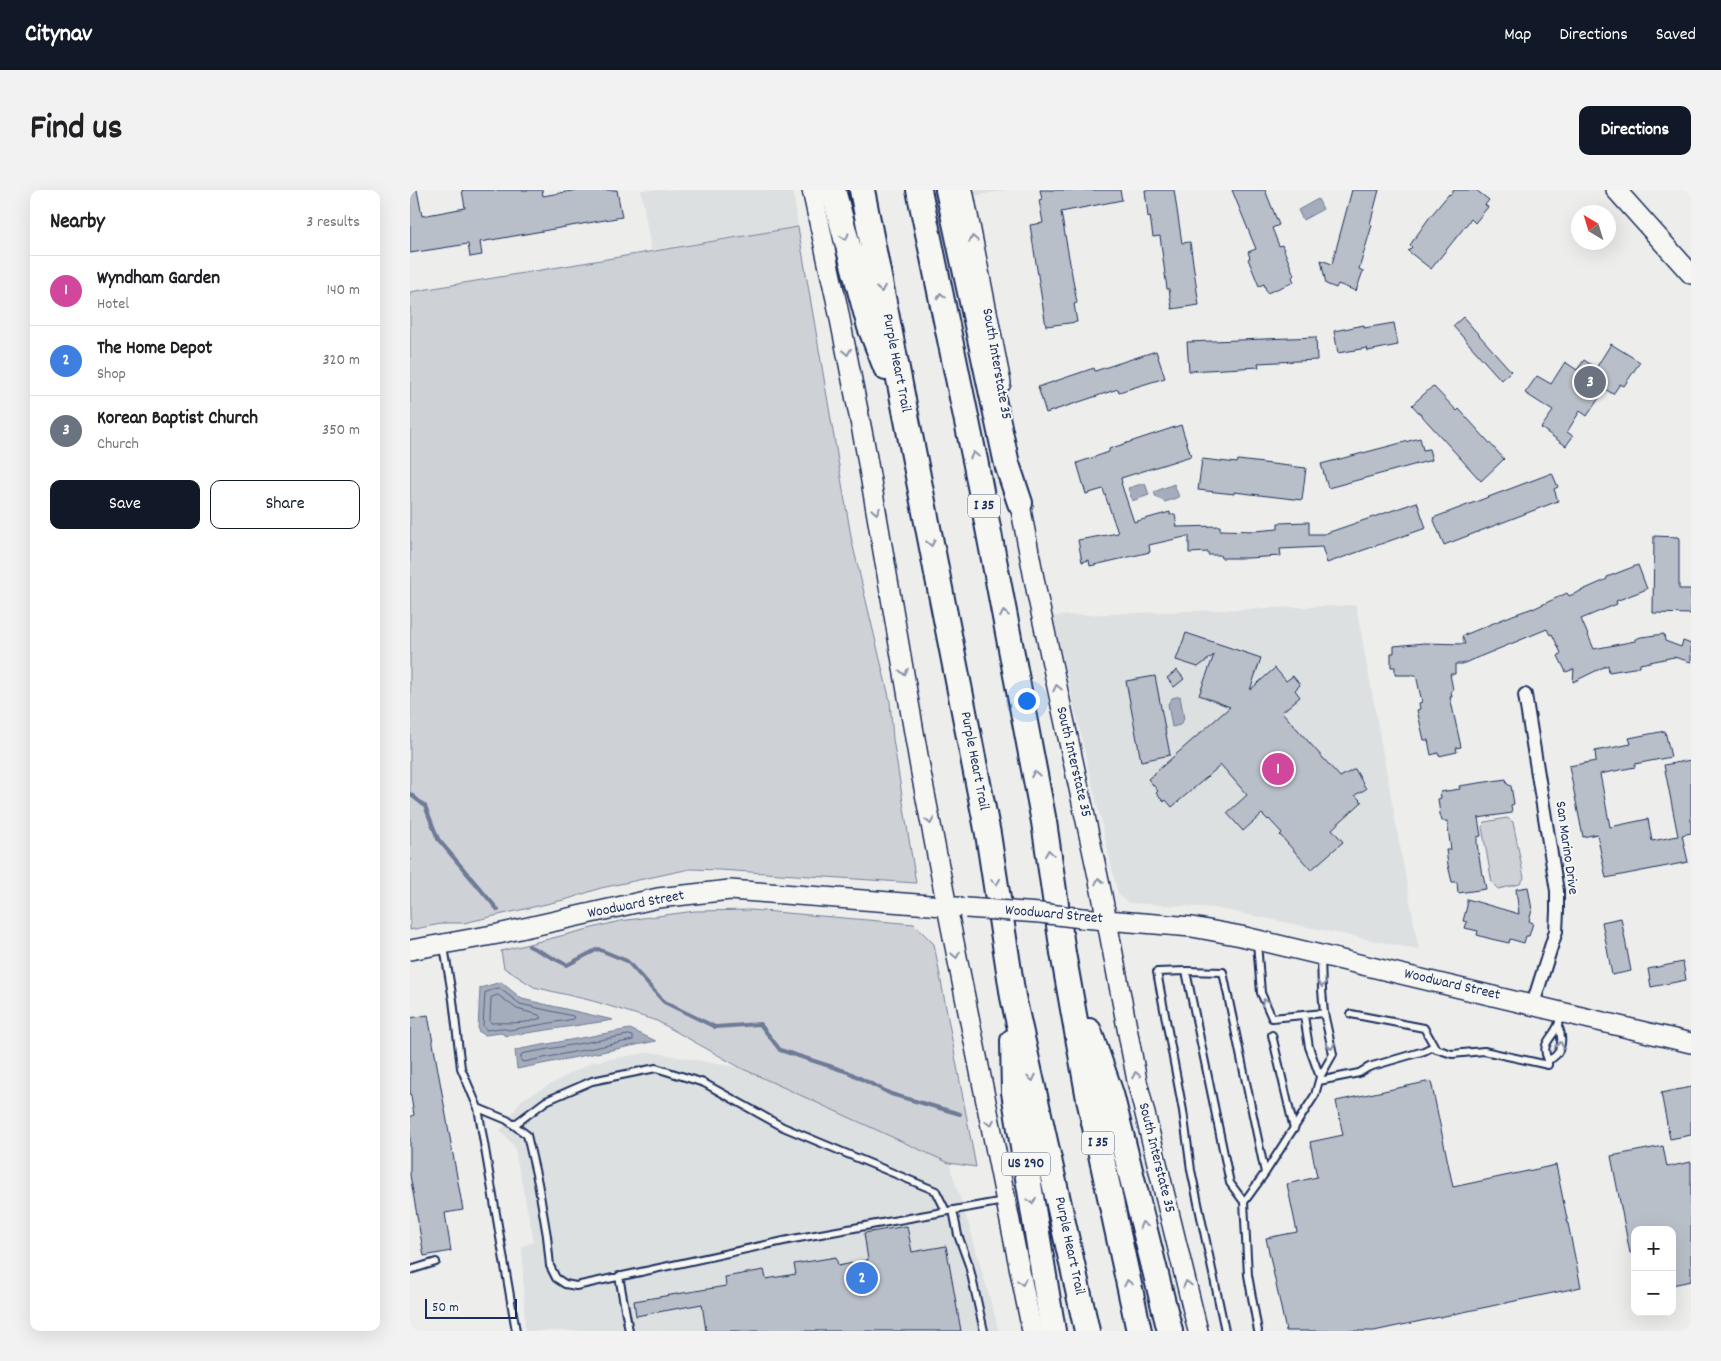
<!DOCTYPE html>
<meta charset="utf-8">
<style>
:root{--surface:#fff;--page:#f2f2f2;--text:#202124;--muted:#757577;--line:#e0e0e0;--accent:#111827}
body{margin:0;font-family:Dekko,sans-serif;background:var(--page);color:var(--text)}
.controls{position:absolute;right:15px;bottom:15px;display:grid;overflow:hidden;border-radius:10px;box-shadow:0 5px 20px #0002}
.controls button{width:45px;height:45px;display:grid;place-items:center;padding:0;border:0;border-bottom:1px solid var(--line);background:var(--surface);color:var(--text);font:25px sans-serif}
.compass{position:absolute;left:1161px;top:15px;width:45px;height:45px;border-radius:50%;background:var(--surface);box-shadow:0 5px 20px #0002;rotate:322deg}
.scale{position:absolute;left:15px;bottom:12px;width:92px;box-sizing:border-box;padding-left:5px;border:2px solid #1b2f5e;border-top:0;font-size:14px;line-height:18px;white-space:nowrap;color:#1b2f5e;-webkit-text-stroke:4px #f6f6f2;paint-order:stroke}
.you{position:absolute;left:616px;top:510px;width:18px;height:18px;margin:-12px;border:4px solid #fff;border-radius:50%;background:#1a73e8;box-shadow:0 0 0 8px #1a73e833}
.badge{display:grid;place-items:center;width:32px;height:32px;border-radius:50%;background:var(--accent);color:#fff;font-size:16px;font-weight:700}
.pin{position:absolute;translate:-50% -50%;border:2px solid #fff;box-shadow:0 1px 5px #0006}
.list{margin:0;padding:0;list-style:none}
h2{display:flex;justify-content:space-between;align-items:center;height:65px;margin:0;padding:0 20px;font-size:21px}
h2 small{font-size:16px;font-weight:400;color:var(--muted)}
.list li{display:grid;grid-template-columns:32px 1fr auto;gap:15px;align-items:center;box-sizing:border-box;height:70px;padding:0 20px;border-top:1px solid var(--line)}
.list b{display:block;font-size:19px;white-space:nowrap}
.list p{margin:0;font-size:16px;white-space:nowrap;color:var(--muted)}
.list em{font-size:16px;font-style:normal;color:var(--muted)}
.actions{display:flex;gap:10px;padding:15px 20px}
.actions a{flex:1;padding:11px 0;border:1px solid var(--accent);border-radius:10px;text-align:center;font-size:18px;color:var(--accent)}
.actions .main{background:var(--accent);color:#fff}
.map{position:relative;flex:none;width:1281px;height:1141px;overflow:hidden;border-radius:10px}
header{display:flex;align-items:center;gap:30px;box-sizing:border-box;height:70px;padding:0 25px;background:var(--accent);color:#fff}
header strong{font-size:24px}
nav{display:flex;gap:28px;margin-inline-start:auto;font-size:18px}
.intro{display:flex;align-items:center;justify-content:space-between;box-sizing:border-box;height:120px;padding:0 30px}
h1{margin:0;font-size:35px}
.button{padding:12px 22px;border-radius:10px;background:var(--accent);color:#fff;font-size:18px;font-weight:700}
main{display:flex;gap:30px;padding:0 30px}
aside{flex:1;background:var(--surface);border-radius:10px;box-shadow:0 5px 20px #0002}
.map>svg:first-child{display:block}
.built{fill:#dde0e1}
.green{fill:#ced2d7;stroke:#74809a}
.water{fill:#a5acbc;stroke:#6e7a96}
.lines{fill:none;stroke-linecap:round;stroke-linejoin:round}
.shore{stroke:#526184;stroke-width:1}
.stream{stroke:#6e7a96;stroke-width:4}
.building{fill:#b9bfc8;stroke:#1b2f5e}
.lane-casing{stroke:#1b2f5e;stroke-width:10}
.street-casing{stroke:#1b2f5e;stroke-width:16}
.secondary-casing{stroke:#1b2f5e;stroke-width:22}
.highway-casing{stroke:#1b2f5e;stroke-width:28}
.lane{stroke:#f6f6f2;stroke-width:6}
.street{stroke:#f6f6f2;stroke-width:12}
.secondary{stroke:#f6f6f2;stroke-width:19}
.highway{stroke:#f6f6f2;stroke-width:24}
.secondary-bridge-casing{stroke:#1b2f5e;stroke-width:22;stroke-linecap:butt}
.secondary-bridge{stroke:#f6f6f2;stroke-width:19}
.oneway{stroke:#8892a8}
.labels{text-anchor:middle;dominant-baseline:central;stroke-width:4;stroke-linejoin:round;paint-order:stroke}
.shield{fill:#f6f6f2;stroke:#5d6b8a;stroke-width:1}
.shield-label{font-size:14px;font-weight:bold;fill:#1b2f5e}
.street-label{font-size:15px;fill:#1b2f5e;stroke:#f6f6f2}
</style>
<header>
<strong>Citynav</strong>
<nav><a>Map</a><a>Directions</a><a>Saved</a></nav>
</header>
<div class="intro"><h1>Find us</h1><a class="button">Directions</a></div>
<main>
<aside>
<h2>Nearby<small>3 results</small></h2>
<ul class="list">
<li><span class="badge" style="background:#d1479c">1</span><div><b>Wyndham Garden</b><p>Hotel</p></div><em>140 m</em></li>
<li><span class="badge" style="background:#3f7fe0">2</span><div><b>The Home Depot</b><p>Shop</p></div><em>320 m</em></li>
<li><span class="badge" style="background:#6b7280">3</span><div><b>Korean Baptist Church</b><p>Church</p></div><em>350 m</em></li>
</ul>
<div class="actions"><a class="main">Save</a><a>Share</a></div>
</aside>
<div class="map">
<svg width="1281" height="1141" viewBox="0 0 1281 1141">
<rect width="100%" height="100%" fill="#edeeec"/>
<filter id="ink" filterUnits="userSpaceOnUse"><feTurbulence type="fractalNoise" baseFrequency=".02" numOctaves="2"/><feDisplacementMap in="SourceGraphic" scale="10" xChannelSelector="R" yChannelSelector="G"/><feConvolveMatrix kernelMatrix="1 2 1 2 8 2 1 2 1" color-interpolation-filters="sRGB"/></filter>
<g filter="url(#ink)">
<path class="built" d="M231,0h152l5,37 -147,23z
M563,0h33l-32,6z
M946,415l63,345 -204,-42 -87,-5 -10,-9 -65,-278z
M241,862l90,16 208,95 22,69 28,99h-474l-3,-85 12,-4 -20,-96 -14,-15 21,-31 71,-38z"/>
<path class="green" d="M388,37l54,315 38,159 3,38 23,144 -196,-13 -30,-1 -89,19 -33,11 -104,24h-18l-36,7v-638z
M1097,628l6,4 11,56 -4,6 -22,5 -6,-6 -10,-56 3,-5z
M341,720l163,14 20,20 42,223 -27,-4 -208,-95 -84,-47 -64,-20 -59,-14 -30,-19 -3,-17 119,-30 75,-10z"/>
<path class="water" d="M908,9l5,10 -20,11 -5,-10z
M735,293l4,12 -17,6 -4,-13z
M764,294l5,13 -14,5 -9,-5 -2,-5z
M770,506l4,23 -4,6 -8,2 -4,-23 4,-6z
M91,792l21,17 91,21 -106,16 -6,-3 -16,2 -7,-4 2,-43z
M220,839l26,12 -139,28 -2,-19z"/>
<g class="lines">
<path class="shore" d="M89,798l21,16 53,12 1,3 -65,11 -8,-2 -15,2 -3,-4 2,-33z
M88,805l19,14 22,6 2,3c-16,7 -34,4 -50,5l-1,-2 1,-23z
M219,845l4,1v4l-109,22 -3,-1v-5l1,-2z"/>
<path class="stream" d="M0,604l15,12 13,33 60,71
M119,756l38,19 31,-16 29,12 37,41 51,25 45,-3 20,26 68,22 43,22 69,20"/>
</g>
<path class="building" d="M0,0h7l5,26 43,-8 -3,-18h80l1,6 34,-6h40l5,27 -142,25 2,13 -12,2 -2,-13 -58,9z
M630,0h80l2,10 -61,12 16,91 -3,1 3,18 -31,4 -16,-101 13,-2 -4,-23 3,-1z
M735,0h29l8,53 8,-1 9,63 -27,4 -3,-20h-2l-7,-53 -7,1 -3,-21 -2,1z
M822,0h33l14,35 -7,3 7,18 3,-1 12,30 -2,2 2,5 -27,11 -3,-9 -5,2 -11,-27 2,-1 -2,-6 8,-3z
M942,0h27l-9,34 2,1 -13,44 4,2 -7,20 -18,-7 -2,4 -10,-4 -5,-24 11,4z
M1044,0h22l13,10 -4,5 3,2 -13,16 -4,-4 -40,50 -23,-18 4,-4 -2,-2 19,-27 20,-24 1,1z
M1053,127l48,54 -10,9 -48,-54z
M984,133l4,22 -30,6 -1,-3 -29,5 -4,-22 30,-6v3z
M906,147l1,23 -59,3 1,4 -70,4 -2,-29z
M1201,154l29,18 -16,24 -4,-2 -7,10 -8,-5 -18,27 -7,-5 -13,21 6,4 -7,10 -25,-18 12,-17 -28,-18 12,-17 14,8 14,-22 12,8 7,-10 12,8z
M746,161l9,27 -46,14 -1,-3 -72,24 -8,-26 56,-19 1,3z
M1023,196l24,25 2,-2 45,50 -23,22 -69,-76z
M771,235l10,31 -70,22 1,5h-1l13,39 36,-10v3l5,-1 2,13 43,-1v4l35,1 23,-2v-6l31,-1v12h15l93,-32 9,26 -99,35 -5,-16 -42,2 1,7 -33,2h-27l-1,-3h-12v-3l-19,1v-17l-40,9 1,7 -17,4 -43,10 -1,-6 -7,2 -4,-22 40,-7 -15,-44 -17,5 -9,-31 32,-11v-3z
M1010,248l3,12 6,-1 3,11 -104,28 -7,-24z
M792,269l35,4 1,-3 68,8 -4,32 -68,-8v2l-36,-4z
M1142,283l6,14 -4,2 4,12 -114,44 -11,-27z
M1244,346l24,1 1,2v50h12v25l-38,-1z
M1228,375l9,24 -31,12 1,3 -36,15 13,30 41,-8v-2l6,-2 23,-3 1,7 16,6 2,-6 8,3v18l-17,-5 -34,7v3l-31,5 -1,-7 -35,17 1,-13 -8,3 -8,-16 3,-3 -9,-19 -2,1 -3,-6 -85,35h-7v10h-5l3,16 -2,1 1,6h-2l11,50 -5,1 1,4 -18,4 -1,-3 -7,2 -3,-15h-4l-7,-30 3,-1 -1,-6 3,-1 -6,-27h-21v-8h-4v-14h3v-7l30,-3 41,1 -3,-8 51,-21 20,-7v1l34,-16 2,3 32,-14 6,-3v-2z
M776,443l75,25 -11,32 25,-22 11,13 7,-5 7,9 -5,5 5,7 -18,15 58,65 15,-8 11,20 -11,6 7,7 -30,27 11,13 -32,28 -31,-35 2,-2 -13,-14 -1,1 -6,-6 -19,17 -16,-18 20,-18 -26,-30 -49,42 -6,-7 -2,2 -8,-9 2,-2 -10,-12 82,-72 -31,-12 15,-40 -16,12 -22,-7z
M767,480l7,9 -10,8 -7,-9z
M745,486l15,79 -29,6 -15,-80z
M1255,541l6,26 -36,7v3l-35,7 10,53 38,-8 4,22 26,-5 -14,-71 27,-5v73l-9,2 6,27 -82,16 -9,-44 -14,3 -14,-71 27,-5 -1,-10 36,-7 -2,-6z
M1096,589l1,5 4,2 3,18 -3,1 1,8 -34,5 3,18 -4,1v7l5,31 1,-1 3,15 -28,4 -1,-11h-5l-4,-17 -2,-15h5l-4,-29h-5l-2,-7 -2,-15 3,-1 -1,-6 20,-3 -1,-3z
M1118,697l4,23 -3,11 4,2 -4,13h-3l-2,7 -14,-4 -1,4 -18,-4 -14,-4 1,-4 -13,-3 2,-6 -4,-1 4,-15v-7l52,15 -3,-25z
M1211,728l10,53 -19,4 -10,-53z
M1273,772l3,18 -35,7 -3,-18z
M18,825l35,195 -18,3 6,38 -27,5 -14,-81v-58l4,-2 -4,-25v-72z
M1021,891l22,106 103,-22 25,122 -207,44h-88l-20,-93 31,-6 -10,-48 30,-7 -7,-35 33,-7 -7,-34z
M1281,897v48l-21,4 -9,-46z
M1253,956l4,21 24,-5v119l-19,4v-55h-37v23h-5l-19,-97z
M497,1036l5,26 34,-6 15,85h-255l-4,-27 -66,12 -2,-15 92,-15 -1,-9 39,-7 2,9 30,-5 -2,-10 42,-7 2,9 30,-6 -4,-27z"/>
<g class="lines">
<defs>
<path id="lane" d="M847,752l4,51 11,25 52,-5
M34,757l9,53 8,68 17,40 29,12 20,15 11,48 9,53 3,30 6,12 9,6 11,2 217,-47 211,-38
M776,781l37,1 42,201
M941,824l73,14 12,21 16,5 32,-3 64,14v-5c14,-4 16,-22 10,-34
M894,826l5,31 11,30
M862,845l22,94
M1138,870c-9,-19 7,-22 11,-38
M909,891l40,-8 10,-6 55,-16 10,-5
M68,918l38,223
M104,935l32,-24 46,-20 64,-13 48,15 79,44 153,64 10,20
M834,1012l21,-29 50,-78 5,-18 13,-23 -9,-41 -2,-23 -1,-34
M543,1020l5,25 11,30 15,66
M0,1080l26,-8
M209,1086l10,55
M815,1141l-34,-161 -8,-59 -26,-139 29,-1 44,212 14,19 4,73 10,56"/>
<path id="street" d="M1115,505l32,196v20l-1,20 -23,73"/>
<path id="secondary" d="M402,0l25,114 28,142 56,327 26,134 85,424
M553,0l38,193
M1206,0l75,84
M607,299l20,105 65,301 35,186 61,250
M601,721l29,2
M672,728l110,9 49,9 450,107
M0,760l88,-16 160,-36 72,-8 227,17"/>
<path id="highway" d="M423,0l37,137 16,41
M452,0l126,644 25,163 74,334
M509,0l57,275 68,357 19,131 26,146 50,232
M538,0l59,274 13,39
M679,841l22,63 59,237
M603,851l1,51 39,239"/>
</defs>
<use href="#lane" class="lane-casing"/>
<use href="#street" class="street-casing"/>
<use href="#secondary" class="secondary-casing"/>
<use href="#highway" class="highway-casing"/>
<use href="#lane" class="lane"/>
<use href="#street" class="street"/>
<use href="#secondary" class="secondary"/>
<use href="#highway" class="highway"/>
<defs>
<path id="secondary-bridge" d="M556,718l45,3
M630,723l42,5"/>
</defs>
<use href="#secondary-bridge" class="secondary-bridge-casing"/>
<use href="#secondary-bridge" class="secondary-bridge"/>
</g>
<defs><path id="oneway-chevron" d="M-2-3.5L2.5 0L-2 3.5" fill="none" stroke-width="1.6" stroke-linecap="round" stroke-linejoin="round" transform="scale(1.25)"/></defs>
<g class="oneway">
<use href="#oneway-chevron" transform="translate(435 47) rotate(74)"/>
<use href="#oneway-chevron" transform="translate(563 49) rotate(-102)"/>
<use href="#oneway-chevron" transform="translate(471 99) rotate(79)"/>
<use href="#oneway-chevron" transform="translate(531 106) rotate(-102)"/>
<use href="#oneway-chevron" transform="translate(437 162) rotate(79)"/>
<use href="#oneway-chevron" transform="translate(564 265) rotate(-102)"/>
<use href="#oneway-chevron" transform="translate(466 321) rotate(80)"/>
<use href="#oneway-chevron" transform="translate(521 353) rotate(79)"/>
<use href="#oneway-chevron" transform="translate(594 424) rotate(-101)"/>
<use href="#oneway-chevron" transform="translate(494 482) rotate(80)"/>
<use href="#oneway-chevron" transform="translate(647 498) rotate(-102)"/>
<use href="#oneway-chevron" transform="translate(625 584) rotate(-101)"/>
<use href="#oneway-chevron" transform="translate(520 631) rotate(79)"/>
<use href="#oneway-chevron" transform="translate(639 663) rotate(-98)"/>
<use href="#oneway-chevron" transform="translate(689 691) rotate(-102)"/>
<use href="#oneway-chevron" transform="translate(586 692) rotate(82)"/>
<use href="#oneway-chevron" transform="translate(546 765) rotate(79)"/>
<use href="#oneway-chevron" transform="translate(912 794) rotate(89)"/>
<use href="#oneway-chevron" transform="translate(855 812) rotate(-113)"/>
<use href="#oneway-chevron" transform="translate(1150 855) rotate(-76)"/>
<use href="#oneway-chevron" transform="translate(921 856) rotate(79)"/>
<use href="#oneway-chevron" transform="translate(726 885) rotate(-101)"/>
<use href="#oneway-chevron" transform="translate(622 888) rotate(77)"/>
<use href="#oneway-chevron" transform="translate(580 933) rotate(79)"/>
<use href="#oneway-chevron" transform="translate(622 1011) rotate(81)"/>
<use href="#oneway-chevron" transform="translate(733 1035) rotate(-105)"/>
<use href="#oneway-chevron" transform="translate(612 1092) rotate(78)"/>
<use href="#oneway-chevron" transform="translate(718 1093) rotate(-102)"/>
<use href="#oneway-chevron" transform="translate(777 1094) rotate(-104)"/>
</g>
</g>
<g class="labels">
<g class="shield">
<rect x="558" y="304.5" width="32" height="23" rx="4"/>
<rect x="672" y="941.5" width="32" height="23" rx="4"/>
<rect x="592" y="962.5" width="48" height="23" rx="4"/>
</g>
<g class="shield-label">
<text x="574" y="316">I 35</text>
<text x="688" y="953">I 35</text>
<text x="616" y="974">US 290</text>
</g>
<g class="street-label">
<text transform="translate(486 173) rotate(79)">Purple Heart Trail</text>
<text transform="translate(586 174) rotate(80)">South Interstate 35</text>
<text transform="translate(564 571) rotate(79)">Purple Heart Trail</text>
<text transform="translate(663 572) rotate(77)">South Interstate 35</text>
<text transform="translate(1156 658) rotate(82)">San Marino Drive</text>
<text transform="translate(226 715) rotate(-11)">Woodward Street</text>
<text transform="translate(644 725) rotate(5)">Woodward Street</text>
<text transform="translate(1042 795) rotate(13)">Woodward Street</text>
<text transform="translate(746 968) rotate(76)">South Interstate 35</text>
<text transform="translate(659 1056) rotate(78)">Purple Heart Trail</text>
</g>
</g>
</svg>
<div class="controls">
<button>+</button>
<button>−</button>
</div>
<svg class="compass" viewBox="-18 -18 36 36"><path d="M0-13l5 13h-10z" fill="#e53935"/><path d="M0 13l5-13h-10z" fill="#757577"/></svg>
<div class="scale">50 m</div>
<div class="you"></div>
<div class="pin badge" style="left:868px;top:579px;background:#d1479c">1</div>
<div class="pin badge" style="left:452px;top:1088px;background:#3f7fe0">2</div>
<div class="pin badge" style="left:1180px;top:192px;background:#6b7280">3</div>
</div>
</main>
